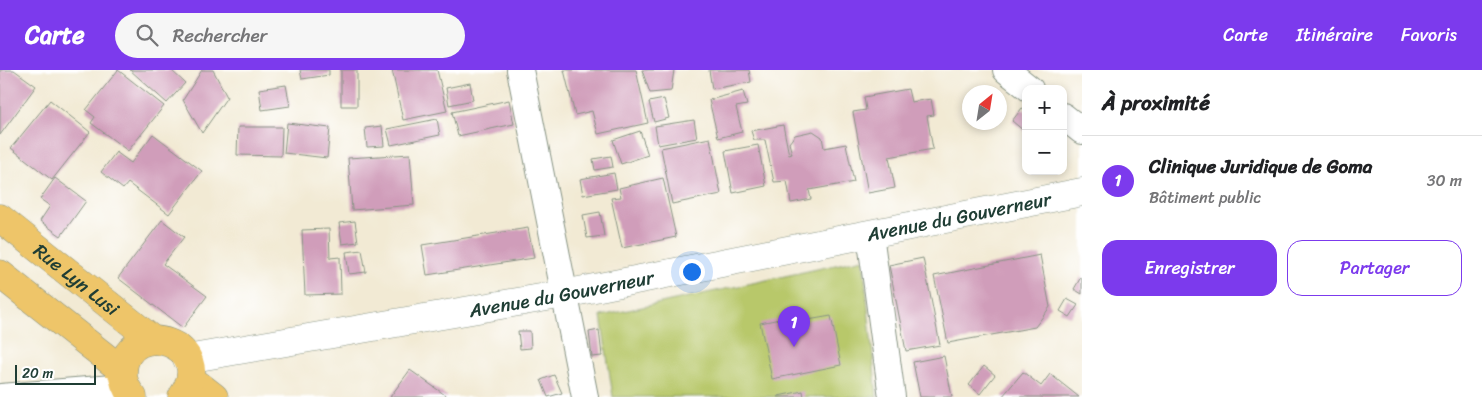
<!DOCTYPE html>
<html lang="fr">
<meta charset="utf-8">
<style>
:root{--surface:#fff;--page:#f6f6f6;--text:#202124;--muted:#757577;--line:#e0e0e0;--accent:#7c3aed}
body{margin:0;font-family:Sriracha,sans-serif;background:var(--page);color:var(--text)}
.controls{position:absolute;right:15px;top:15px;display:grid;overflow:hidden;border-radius:10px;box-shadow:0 2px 8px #0003}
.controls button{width:45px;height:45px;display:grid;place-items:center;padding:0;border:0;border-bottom:1px solid var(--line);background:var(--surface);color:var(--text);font:25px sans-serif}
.compass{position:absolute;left:962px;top:15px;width:45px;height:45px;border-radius:50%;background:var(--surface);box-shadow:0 2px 8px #0003;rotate:30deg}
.scale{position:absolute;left:15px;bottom:12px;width:81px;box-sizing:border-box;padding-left:5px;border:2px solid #1f3d34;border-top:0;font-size:14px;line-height:18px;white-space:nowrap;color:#1f3d34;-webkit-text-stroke:4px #fff;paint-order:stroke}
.you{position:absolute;left:691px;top:201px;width:18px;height:18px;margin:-12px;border:4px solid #fff;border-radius:50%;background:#1a73e8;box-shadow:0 0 0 8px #1a73e833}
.badge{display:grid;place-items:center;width:32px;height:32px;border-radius:50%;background:var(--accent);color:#fff;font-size:16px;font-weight:700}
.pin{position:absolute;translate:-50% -41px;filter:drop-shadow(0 1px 2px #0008)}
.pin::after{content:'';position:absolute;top:26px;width:18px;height:15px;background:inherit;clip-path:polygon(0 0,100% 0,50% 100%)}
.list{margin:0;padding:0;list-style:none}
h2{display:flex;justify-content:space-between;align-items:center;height:65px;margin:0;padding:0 20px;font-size:21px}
h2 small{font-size:16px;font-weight:400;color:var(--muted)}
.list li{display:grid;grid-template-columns:32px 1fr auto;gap:15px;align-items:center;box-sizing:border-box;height:90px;padding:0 20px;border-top:1px solid var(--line)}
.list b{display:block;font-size:19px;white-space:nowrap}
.list p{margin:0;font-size:16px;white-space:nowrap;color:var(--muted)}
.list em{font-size:16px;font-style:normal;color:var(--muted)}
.actions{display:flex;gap:10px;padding:15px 20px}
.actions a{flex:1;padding:11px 0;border:1px solid var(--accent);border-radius:15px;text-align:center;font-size:18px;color:var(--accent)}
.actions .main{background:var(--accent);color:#fff}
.icon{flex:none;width:28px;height:28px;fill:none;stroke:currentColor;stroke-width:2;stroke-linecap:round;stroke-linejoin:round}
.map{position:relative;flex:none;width:1082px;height:327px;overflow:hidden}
header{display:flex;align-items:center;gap:30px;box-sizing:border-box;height:70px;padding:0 25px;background:var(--accent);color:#fff}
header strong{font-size:24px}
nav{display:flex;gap:28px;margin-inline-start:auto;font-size:18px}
.search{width:350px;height:45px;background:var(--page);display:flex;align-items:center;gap:12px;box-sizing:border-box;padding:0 18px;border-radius:28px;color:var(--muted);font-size:19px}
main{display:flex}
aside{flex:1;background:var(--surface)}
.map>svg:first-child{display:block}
.green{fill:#b8c86a;stroke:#6c824f}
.building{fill:#d09dba}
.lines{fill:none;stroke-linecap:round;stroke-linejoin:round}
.minor-casing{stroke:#889484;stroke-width:28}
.tertiary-casing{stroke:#889484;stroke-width:29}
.primary-casing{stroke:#889484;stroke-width:29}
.minor{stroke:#fff;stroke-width:26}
.tertiary{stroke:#fff;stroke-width:28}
.primary{stroke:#eec569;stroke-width:28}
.labels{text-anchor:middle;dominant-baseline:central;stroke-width:5;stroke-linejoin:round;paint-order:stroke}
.street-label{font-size:19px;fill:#1f3d34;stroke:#fff}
</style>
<header>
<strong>Carte</strong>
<div class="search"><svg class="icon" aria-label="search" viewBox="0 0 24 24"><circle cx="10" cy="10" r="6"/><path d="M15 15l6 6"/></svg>Rechercher</div>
<nav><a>Carte</a><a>Itinéraire</a><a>Favoris</a></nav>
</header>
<main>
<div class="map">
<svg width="1082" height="327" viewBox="0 0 1082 327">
<rect width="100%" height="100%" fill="#fff"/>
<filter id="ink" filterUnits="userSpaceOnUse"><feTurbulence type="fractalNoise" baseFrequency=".02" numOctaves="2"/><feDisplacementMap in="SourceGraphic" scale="10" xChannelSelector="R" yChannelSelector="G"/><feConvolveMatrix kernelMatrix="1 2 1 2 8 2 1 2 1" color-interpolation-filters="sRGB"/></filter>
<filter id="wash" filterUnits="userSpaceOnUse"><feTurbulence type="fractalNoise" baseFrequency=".0096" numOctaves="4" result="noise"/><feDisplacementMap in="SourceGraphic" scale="20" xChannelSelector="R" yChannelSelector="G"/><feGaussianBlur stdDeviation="1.12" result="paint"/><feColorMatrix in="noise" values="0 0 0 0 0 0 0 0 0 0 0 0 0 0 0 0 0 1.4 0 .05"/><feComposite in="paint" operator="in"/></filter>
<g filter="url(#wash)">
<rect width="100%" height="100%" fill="#f2ead4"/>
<path class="green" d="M863,189l14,138h-264l-12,-81z"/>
<g id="blocks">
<path class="building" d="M0,0h14l22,16 -36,49z
M118,0l46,36 -36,45 -37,-28 4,-6 -9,-7z
M130,0h41l14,13 -18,20z
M202,0h11l14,27 -25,36 -19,-33z
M300,0h29v5l-27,4z
M341,0h16v36h-16z
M392,0h45l10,41 -44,9z
M564,0h72l12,53 -50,11 -6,-23 -17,4z
M642,0h32l-3,21 -21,2z
M709,0h40l2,12 -39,7z
M470,13l3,17 -24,5 -3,-17z
M286,15l4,21 -28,4 -3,-21z
M908,19l3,13 20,-3 3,16 -7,1 6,33 -44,8 6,31 -27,5 -15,-81 13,-2 -2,-13z
M743,21l4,14 -11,2 6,25 -24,6 -9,-38z
M664,29l5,19 -15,4 -5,-20z
M50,30l40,32 -38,48 -41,-32z
M509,30l5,24 -56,12 -6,-24z
M1022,38l4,2v18l-2,3 -12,-10z
M437,49l3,16 -49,10 -4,-16z
M694,50l3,18 -39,7 -3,-19z
M287,53l43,5 -3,30 -43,-5z
M783,55l6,30 3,-1 -3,-11 6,-8 18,-4 9,6 2,11 22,-4 8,38 -45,8 2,9 -20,4 -4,-22 -13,1 -9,-42h-11l-3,-9z
M382,56l2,20 -17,1 -2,-19z
M238,57h44l-1,29 -44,-1z
M640,61l8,24 -27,9 -8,-24z
M153,64l49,37 -33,43 -41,-31 -5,6 -22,-17 15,-20 15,11z
M710,68l11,56 -49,10 -11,-56z
M758,75l8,41 -33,7 -8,-42z
M410,84l4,51 -62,5 -4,-52z
M611,86l2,11 -18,3 -2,-11z
M614,103l3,16 -34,6 -3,-16z
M55,108l31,23 -25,35 -21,-15 10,-15 -10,-7z
M663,108l13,59 -54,11 -11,-50 10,-1 -2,-9z
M600,142l4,24 -17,2 -4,-23z
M162,150l22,17 -21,27 44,32 -24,32 -65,-50z
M355,151l3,21 -16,2 -3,-21z
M528,158l6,30 -107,17 -5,-30z
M329,159l1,29 10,-1 1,37 -36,1 -3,-65z
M362,180l4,22 -17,2 -3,-22z
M1040,185l10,52 -15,20 -87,16 -14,-67z
M923,188l17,87 -34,6 -17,-86z
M1081,207l1,1v16l-8,-5z
M1067,229l11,6 -8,12 -10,-6z
M831,246l10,49 -69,14 -12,-56 30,-6 1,6z
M599,260l3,26 -10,1 -3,-25z
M518,261h12l1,17 -11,1z
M944,286l8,41h-32l-7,-35z
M984,296l11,9 -15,19 -11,-9z
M410,300l38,27h-58z
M1023,302l18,14 9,-12 29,23h-77z
M554,305l8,18 -14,4 -7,-17z
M803,321l1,6h-26v-1z"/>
</g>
</g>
<g filter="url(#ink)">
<use href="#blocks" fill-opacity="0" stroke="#889484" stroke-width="1"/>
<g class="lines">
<defs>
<path id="minor" d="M520,0l65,327
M1006,0l24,19
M1063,46l19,15
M870,164l22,163
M1,327l124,-10"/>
<g id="tertiary">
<path id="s1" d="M187,289l377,-65 518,-102"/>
</g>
<g id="primary">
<path id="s2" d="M0,148l153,122"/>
<path d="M0,204l123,97"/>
<path d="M191,309l23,18"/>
<path d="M133,327c-7,-8 -11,-17 -10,-28 7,-53 96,-26 59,28"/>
</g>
</defs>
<use href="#minor" class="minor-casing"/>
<use href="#tertiary" class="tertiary-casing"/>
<use href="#primary" class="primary-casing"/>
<use href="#minor" class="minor"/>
<use href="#tertiary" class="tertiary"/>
<use href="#primary" class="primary"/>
</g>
</g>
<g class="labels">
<g class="street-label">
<text stroke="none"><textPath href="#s1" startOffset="785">Avenue du Gouverneur</textPath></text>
<text stroke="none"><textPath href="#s2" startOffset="98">Rue Lyn Lusi</textPath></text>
<text stroke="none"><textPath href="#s1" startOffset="380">Avenue du Gouverneur</textPath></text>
</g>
</g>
</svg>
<div class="controls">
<button>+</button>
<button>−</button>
</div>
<svg class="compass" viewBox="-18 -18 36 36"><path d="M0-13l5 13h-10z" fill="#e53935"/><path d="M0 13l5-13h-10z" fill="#757577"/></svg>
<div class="scale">20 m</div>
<div class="you"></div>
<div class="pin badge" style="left:794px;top:277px">1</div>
</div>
<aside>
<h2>À proximité<small></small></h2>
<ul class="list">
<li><span class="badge">1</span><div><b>Clinique Juridique de Goma</b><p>Bâtiment public</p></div><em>30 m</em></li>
</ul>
<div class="actions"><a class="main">Enregistrer</a><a>Partager</a></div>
</aside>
</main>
